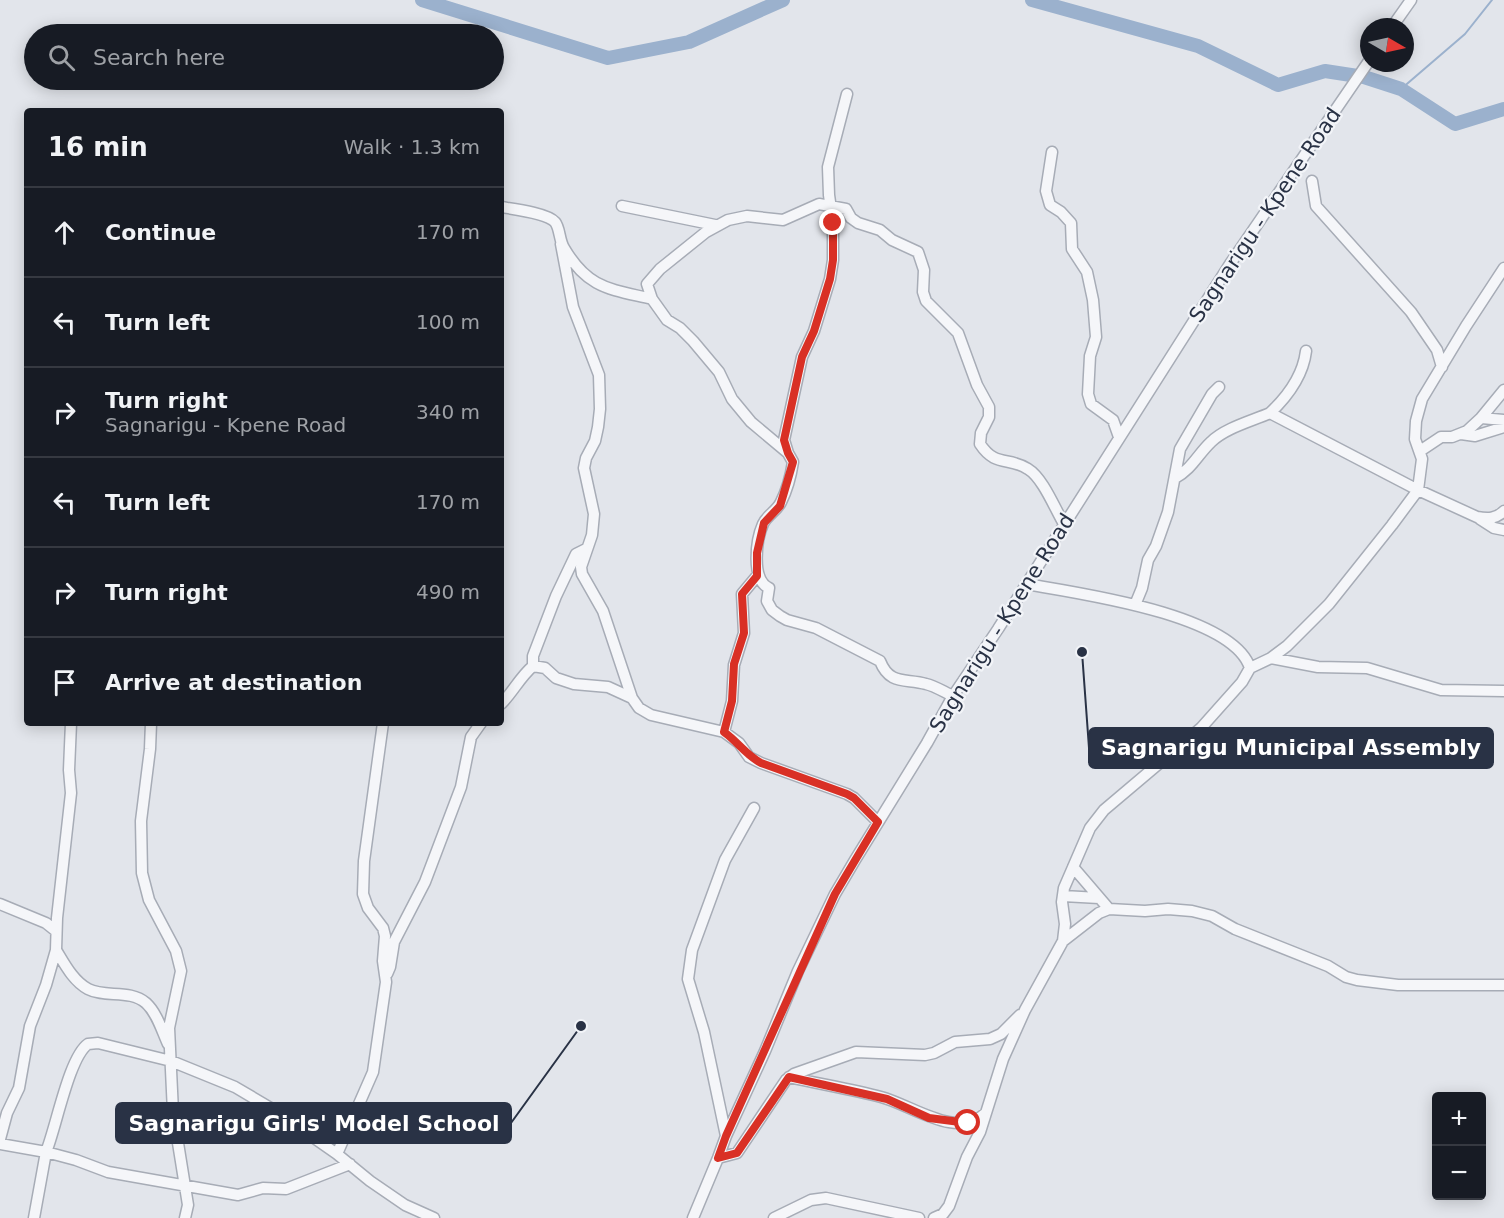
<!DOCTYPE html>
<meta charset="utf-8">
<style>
:root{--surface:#171b24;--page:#242831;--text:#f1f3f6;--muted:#9ea1a6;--line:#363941}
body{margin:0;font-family:"DejaVu Sans",sans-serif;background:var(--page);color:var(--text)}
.controls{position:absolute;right:18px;bottom:18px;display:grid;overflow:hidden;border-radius:6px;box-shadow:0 3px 15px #0003}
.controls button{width:54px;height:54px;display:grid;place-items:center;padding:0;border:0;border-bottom:2px solid var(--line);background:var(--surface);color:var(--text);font:30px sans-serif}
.compass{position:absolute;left:1360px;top:18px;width:54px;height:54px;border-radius:50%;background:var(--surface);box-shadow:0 3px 15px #0003;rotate:99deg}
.stop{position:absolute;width:18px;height:18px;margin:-14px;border:4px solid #d93025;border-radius:50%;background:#fff}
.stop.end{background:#d93025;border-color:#fff;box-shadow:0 2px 6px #0008}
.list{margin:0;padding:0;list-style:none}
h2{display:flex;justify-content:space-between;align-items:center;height:78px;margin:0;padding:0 24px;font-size:26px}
h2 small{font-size:20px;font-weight:400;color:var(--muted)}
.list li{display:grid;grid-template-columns:39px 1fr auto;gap:18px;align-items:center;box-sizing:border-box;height:90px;padding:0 24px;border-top:2px solid var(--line)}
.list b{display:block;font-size:22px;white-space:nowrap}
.list p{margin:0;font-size:20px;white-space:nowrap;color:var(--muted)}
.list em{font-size:20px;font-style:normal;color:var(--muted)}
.icon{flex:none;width:33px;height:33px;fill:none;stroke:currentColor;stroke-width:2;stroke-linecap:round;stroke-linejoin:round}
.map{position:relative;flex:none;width:1504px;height:1218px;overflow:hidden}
.search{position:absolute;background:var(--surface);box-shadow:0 3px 15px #0003;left:24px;top:24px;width:480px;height:66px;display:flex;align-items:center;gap:15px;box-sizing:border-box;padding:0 21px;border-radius:33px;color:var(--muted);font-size:22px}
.panel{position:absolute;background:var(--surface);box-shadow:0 3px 15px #0003;left:24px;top:108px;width:480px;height:618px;border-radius:6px}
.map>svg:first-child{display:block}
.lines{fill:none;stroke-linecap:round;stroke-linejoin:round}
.stream{stroke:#9bb1cd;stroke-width:2}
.river{stroke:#9bb1cd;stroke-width:14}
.minor-casing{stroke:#a7acb6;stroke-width:13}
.minor{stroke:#f5f6f9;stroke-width:10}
.route{stroke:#d93025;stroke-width:8}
.labels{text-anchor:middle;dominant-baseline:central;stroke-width:4.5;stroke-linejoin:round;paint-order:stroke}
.street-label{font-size:21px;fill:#293245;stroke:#f2f4f8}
.leader{fill:none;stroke:#293245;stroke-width:2}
.callout-dot{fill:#293245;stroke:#f2f4f8;stroke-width:2}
.callout{fill:#293245;stroke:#293245;stroke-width:2}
.callout-label{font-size:22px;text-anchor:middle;font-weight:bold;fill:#fff}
</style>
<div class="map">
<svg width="1504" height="1218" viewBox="0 0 1504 1218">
<rect width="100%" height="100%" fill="#e2e5eb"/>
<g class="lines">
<path class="stream" d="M1401,89l64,-55 27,-34"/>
<path class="river" d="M422,0l186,58 81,-16 94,-42
M1032,0l166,46 80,39 47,-14 39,6 37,12 54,35 49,-15"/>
<defs>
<path id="minor" d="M1392,27l19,-27
M1052,152l-6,39 4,14 11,7 10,11 1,26 15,23 6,28 3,37 -6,19 -2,38 3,10 22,16 6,17
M1312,181l4,25 95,106 26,38 5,17
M622,206l93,19
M501,207c12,2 46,6 54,15 5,6 4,18 9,26 24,41 46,41 88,51
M561,244l12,63 26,68 1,34 -2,18 -3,14 -9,17 -2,10 10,46 -2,21 -11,32 1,7 21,37 29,87
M1306,351c-3,25 -18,45 -36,62l148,77 59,27c11,2 19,2 27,-6
M1481,418l23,2
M1461,434l14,2 29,-9
M1420,451l21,-14h11l15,-6 14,-13 23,-28
M788,453l-4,-13 18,-83 12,-26 16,-52 3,-19v-37l-4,-28 -1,-28 19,-73
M1175,478c17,-9 23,-24 36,-36 14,-14 41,-21 59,-29
M1480,519l14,9 10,2
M1026,584c51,9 207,30 224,84
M1135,605l7,-17 6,-28 8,-14 12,-34 12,-63 32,-55 7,-7
M1271,658l47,9 49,1 74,22 63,1
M533,666v-10l23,-60 20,-42 10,-5
M953,696c-9,-4 -18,-10 -27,-12 -20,-6 -36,2 -46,-23l-64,-33 -29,-8 -7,-4 -8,-6 -5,-9 2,-13c-18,-8 -13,-48 -6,-64 4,-9 14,-13 18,-22 6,-12 10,-27 12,-40l-5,-9 -37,-31 -19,-23 -13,-27 -26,-31 -13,-13 -13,-8 -15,-21 -5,-15 13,-15 46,-37 22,-12 19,-4 36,4 36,-16 27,5 5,9 7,5 22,7 12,10 26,12 6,18 -1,22 3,9 32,32 19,52 12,22v10l-8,16 -1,11c16,24 28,12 48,25 15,9 27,40 36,55
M501,704c12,-12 19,-27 32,-38l12,2 11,10 18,6 34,3 24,11 7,10 12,7 73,17 15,11 10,14 12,6 86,31 7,4 24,24
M151,723l-1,26 -9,72 1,52 7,27 27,51 5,20 -12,57 4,84 15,93 -3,13
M724,732l8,-31 2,-36 10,-32 -2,-39 15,-18
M1073,867l36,42
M1063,896l36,2
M0,904l46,19 10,8
M1063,941l36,-28 10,-4 36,2 23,-2 24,2 20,5 23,13 93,37 18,11 11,3 41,5h106
M56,950c8,13 17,31 32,39 17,9 42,0 58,14 11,10 16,28 22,41
M387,974l3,-7 4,-25 31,-60 36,-95 10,-50 10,-14
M789,1077c30,7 61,12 92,20 31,8 75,43 105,16
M726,1136l-22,-104 -16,-53 4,-29 33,-90 29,-52
M0,1139l7,-26 12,-25 11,-62 16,-41 10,-35 1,-32 14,-125 -2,-23 2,-47
M0,1144l46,8c10,-24 23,-95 42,-108l10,-1 73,18 64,26 39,23 63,44 33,27 35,24 29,13
M337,1154l36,-82 13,-90 -3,-21 2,-25 -2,-8 -15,-20 -5,-14 1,-33 19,-138
M718,1158l19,-5 49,-73 8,-6 62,-22 69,3 9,-2 21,-11 35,-3 11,-5 19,-19
M34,1218l12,-66 30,8 32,12 130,23 25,-7 23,1 64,-25
M693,1218l25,-60 8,-22 39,-85 33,-80 37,-77 20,-34 72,-117 26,-47 45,-67 232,-365 139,-203
M774,1218l37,-18 15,-2 93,20
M934,1218l9,-4 6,-8 18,-49 13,-25 23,-73 22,-49 38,-69 2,-17 -3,-22 2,-14 26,-60 14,-18 97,-82 41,-46 8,-14 21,-10 16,-12 42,-42 63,-79 26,-35 4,-31 -7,-20 1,-18 6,-22 44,-73 38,-58"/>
</defs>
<use href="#minor" class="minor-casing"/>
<use href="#minor" class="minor"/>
</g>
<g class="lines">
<path class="route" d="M833,223v37l-3,19 -16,52 -12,26 -18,83 4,13 5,9 -13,44 -16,17 -7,30v23l-15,18 2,39 -10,31 -2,37 -8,31c14,10 22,23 37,31l86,31 7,4 24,24 -43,72 -109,242 -8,22 19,-5 52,-76 98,22 42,19 39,5"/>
</g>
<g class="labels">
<g class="street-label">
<text transform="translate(1265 215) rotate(-56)">Sagnarigu - Kpene Road</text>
<text transform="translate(1002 623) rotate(-58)">Sagnarigu - Kpene Road</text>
</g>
</g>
<path class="leader" d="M1082 652L1089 748M581 1026L511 1123"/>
<g class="callout-dot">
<circle cx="1082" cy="652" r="6"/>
<circle cx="581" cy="1026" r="6"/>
</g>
<g class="callout">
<rect x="1089" y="728" width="404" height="40" rx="6"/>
<rect x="116" y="1103" width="395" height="40" rx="6"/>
</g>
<g class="callout-label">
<text x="1291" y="755">Sagnarigu Municipal Assembly</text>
<text x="314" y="1131">Sagnarigu Girls' Model School</text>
</g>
</svg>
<div class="controls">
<button>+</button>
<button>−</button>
</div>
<svg class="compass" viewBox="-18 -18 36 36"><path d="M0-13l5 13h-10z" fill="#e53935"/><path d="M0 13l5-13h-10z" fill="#9ea1a6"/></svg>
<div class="stop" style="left:968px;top:1123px"></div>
<div class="stop end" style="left:833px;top:223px"></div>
<div class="search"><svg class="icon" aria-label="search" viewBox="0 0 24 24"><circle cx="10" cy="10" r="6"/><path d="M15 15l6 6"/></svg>Search here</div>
<section class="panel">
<h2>16 min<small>Walk · 1.3 km</small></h2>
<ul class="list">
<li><svg class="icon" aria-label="ahead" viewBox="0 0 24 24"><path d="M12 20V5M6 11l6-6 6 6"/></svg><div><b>Continue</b></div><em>170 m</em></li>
<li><svg class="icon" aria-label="left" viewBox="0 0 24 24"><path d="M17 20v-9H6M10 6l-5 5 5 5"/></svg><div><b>Turn left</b></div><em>100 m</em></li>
<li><svg class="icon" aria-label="right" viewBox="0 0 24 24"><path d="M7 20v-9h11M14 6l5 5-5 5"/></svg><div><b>Turn right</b><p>Sagnarigu - Kpene Road</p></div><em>340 m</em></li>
<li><svg class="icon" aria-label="left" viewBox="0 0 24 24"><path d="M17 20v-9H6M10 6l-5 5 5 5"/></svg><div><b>Turn left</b></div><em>170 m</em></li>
<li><svg class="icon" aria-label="right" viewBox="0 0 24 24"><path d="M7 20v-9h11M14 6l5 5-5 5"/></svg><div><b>Turn right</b></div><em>490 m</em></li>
<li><svg class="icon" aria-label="arrive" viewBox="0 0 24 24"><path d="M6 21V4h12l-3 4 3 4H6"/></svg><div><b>Arrive at destination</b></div></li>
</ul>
</section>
</div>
